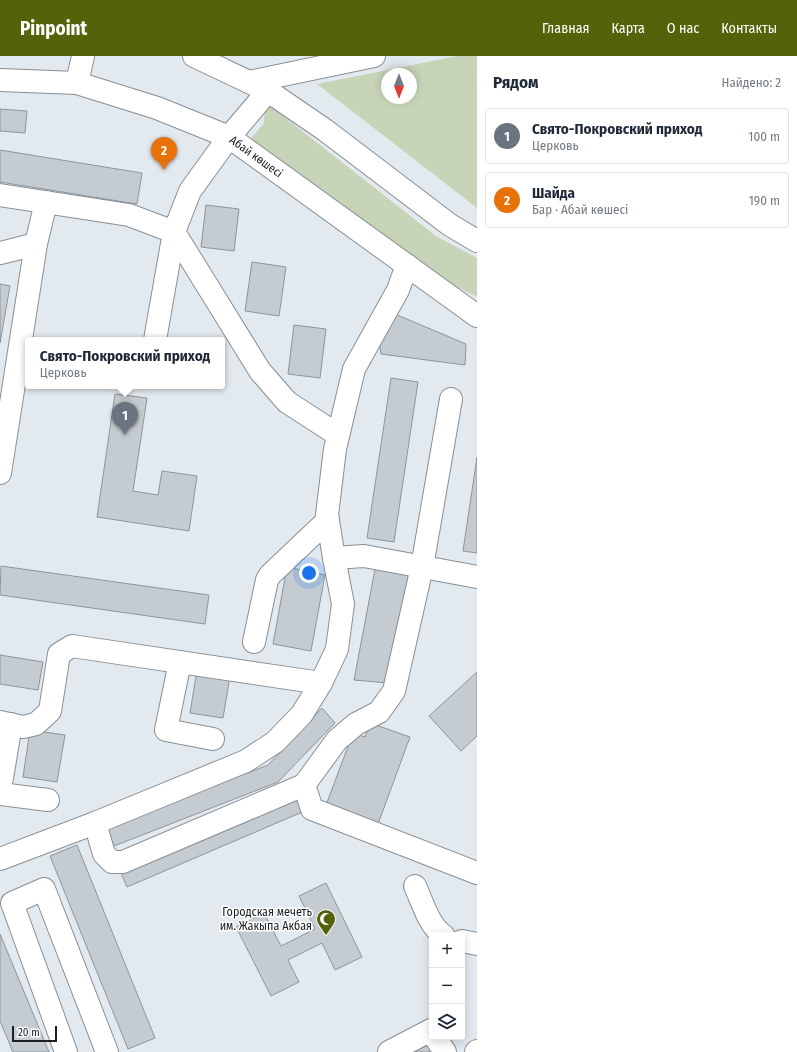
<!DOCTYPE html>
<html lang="ru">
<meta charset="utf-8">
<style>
:root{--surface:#fff;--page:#f6f6f7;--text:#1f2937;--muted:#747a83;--line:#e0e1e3;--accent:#526309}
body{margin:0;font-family:"Fira Sans Condensed",sans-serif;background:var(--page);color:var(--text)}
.controls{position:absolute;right:12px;bottom:12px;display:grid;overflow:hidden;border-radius:4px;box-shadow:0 2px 10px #0003}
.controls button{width:36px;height:36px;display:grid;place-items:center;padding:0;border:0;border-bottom:1px solid var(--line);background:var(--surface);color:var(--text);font:20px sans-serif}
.compass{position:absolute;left:381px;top:12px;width:36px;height:36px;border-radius:50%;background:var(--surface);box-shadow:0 2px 10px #0003;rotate:180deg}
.scale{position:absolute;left:12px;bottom:10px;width:45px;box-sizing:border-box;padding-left:4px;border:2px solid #1c1f21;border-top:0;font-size:11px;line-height:14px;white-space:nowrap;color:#1c1f21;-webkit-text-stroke:3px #fff;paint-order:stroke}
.you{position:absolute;left:309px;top:517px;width:14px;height:14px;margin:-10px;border:3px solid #fff;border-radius:50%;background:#1a73e8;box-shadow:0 0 0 6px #1a73e833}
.badge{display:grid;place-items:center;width:26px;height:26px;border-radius:50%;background:var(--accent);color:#fff;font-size:13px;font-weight:700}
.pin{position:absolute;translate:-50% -33px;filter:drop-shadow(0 1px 2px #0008)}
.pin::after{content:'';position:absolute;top:21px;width:14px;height:12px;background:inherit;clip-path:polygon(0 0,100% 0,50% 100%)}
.popup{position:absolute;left:25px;top:281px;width:200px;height:52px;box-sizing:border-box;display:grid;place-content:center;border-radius:4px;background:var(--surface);filter:drop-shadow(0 1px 3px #0005);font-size:13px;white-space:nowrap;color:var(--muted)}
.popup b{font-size:15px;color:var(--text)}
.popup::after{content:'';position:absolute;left:50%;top:100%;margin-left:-8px;border:8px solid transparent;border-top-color:var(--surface)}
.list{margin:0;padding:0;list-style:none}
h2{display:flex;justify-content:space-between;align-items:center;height:52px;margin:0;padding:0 16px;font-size:17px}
h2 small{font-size:13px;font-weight:400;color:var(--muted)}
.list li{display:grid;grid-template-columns:26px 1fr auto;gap:12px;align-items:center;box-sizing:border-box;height:56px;margin:0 8px 8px;padding:0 8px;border:1px solid var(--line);border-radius:4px}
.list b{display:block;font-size:15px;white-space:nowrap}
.list p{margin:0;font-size:13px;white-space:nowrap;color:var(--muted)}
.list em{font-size:13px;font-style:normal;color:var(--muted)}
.icon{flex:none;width:22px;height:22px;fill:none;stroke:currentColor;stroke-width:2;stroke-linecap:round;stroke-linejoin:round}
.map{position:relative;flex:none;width:477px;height:996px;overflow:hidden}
header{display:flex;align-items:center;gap:24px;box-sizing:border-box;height:56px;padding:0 20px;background:var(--accent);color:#fff}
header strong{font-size:19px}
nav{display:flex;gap:22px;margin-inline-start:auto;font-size:14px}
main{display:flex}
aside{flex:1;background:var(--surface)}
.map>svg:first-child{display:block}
.green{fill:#c7d4b7;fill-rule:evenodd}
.building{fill:#c5ccd1;stroke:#8e949a}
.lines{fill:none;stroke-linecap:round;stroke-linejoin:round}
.minor-casing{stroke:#888f94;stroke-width:24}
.minor{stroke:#fff;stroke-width:22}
.labels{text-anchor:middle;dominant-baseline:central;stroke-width:3;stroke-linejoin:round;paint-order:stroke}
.street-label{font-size:12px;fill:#1c1f21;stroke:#fff}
.poi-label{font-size:12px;fill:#1c1f21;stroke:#fff;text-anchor:end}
</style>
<header>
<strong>Pinpoint</strong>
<nav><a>Главная</a><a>Карта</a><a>О нас</a><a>Контакты</a></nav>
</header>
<main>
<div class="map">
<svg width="477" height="996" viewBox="0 0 477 996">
<rect width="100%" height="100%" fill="#e3eaef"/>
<path class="green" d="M457,0h20v152l-160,-124zM387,18h24v24h-24z
M265,46l171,134 41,22v39l-37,-19 -191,-137 15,-18z"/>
<path class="building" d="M0,53l27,2 -2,22 -25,-2z
M0,94l142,23 -5,31 -137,-22z
M206,149l33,4 -5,42 -33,-4z
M252,206l34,5 -7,49 -34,-5z
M0,228l10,2 -10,57z
M395,258l71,30 -1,21 -84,-11 -2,-13z
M294,269l32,4 -6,49 -32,-4z
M391,322l27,4 -24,160 -27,-4z
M115,338l32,4 -14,93 25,4 4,-24 35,5 -8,55 -92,-14z
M477,401v96l-14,-2z
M376,508l34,6 -22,113 -34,-3z
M1,510l208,29 -4,29 -205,-29z
M287,511l38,8 -14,76 -38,-7z
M0,599l43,7 -5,28 -38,-6z
M197,614l33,6 -7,42 -33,-5z
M477,616v64l-16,15 -32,-35z
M322,652l13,15 -57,59 -164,64 -8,-18 162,-63z
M370,667l40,14 -32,87 -52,-19 27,-72 12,4z
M30,674l35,5 -8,47 -34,-5z
M299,735l8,19 -180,77 -8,-19z
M77,789l78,193 -27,11 -78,-193z
M326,827l36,74 -27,13 -13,-27 -34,17 11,22 -28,14 -35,-69 28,-14 17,33 34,-17 -16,-33z
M0,878l49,118h-36l-13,-31z
M428,989l3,7h-17z"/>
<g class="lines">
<defs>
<g id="minor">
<path d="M194,0l74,35 57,39 125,95 27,16"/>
<path id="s1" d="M0,24l77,3 80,25 72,29 248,179"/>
<path d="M249,26l125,-26"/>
<path d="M77,27l6,-27"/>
<path d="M268,35l-39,46 -39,54 -16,41 86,139 27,31 51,33"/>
<path d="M0,139l129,20 45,17 -19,108"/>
<path d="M0,197l36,-9 10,-42"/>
<path d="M407,209l-9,25 -44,79 -19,80 -8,66 7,43 30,-2 113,21"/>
<path d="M451,343l-29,168 -28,124 -15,21 -23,12 -19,16 -33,45 8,24 165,64"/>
<path d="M0,417l36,-229"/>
<path d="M254,586l13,-62 3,-5 58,-55"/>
<path d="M180,606l-14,68 47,9"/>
<path d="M0,666l23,5 13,-3 14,-13 9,-57 13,-8 249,37"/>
<path d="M0,734l11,-66"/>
<path d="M0,738l48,6"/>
<path d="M95,767l9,31 8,8h11l181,-77"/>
<path d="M0,803l95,-36 151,-62 29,-19 27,-28 19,-31 16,-34 6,-45 -9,-46"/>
<path d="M415,830c7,15 14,40 28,49"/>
<path d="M462,885l15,3"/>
<path d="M435,981l10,15"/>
<path d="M66,996l-54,-149 32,-14 63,163"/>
<path d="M389,996l42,-22 1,2"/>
<path d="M476,996l1,-1"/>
</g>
</defs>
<use href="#minor" class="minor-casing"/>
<use href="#minor" class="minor"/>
</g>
<defs>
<symbol id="mosque-pin" viewBox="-11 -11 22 30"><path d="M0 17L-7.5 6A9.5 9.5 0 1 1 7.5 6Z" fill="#526309" stroke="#fff"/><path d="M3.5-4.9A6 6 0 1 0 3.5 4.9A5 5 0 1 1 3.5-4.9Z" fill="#fff"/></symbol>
</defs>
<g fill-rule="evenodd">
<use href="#mosque-pin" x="315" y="852" width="22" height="30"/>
</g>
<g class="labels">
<g class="street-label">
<text stroke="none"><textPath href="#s1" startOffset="272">Абай көшесі</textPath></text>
</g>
<g class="poi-label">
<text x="312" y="856">Городская мечеть<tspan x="312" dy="14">им. Жакыпа Акбая</tspan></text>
</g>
</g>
</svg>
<div class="controls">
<button>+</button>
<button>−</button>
<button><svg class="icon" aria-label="layers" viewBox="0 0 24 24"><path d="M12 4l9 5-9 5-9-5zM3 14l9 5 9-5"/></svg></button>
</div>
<svg class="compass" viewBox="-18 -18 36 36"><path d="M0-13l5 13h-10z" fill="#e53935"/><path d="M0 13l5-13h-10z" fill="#747a83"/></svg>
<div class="scale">20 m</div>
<div class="you"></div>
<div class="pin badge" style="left:125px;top:379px;background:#6b7280">1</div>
<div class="popup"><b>Свято-Покровский приход</b>Церковь</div>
<div class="pin badge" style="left:164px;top:114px;background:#e8710a">2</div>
</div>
<aside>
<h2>Рядом<small>Найдено: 2</small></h2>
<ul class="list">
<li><span class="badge" style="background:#6b7280">1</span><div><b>Свято-Покровский приход</b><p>Церковь</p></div><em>100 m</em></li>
<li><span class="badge" style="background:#e8710a">2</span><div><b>Шайда</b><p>Бар · Абай көшесі</p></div><em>190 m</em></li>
</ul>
</aside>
</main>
